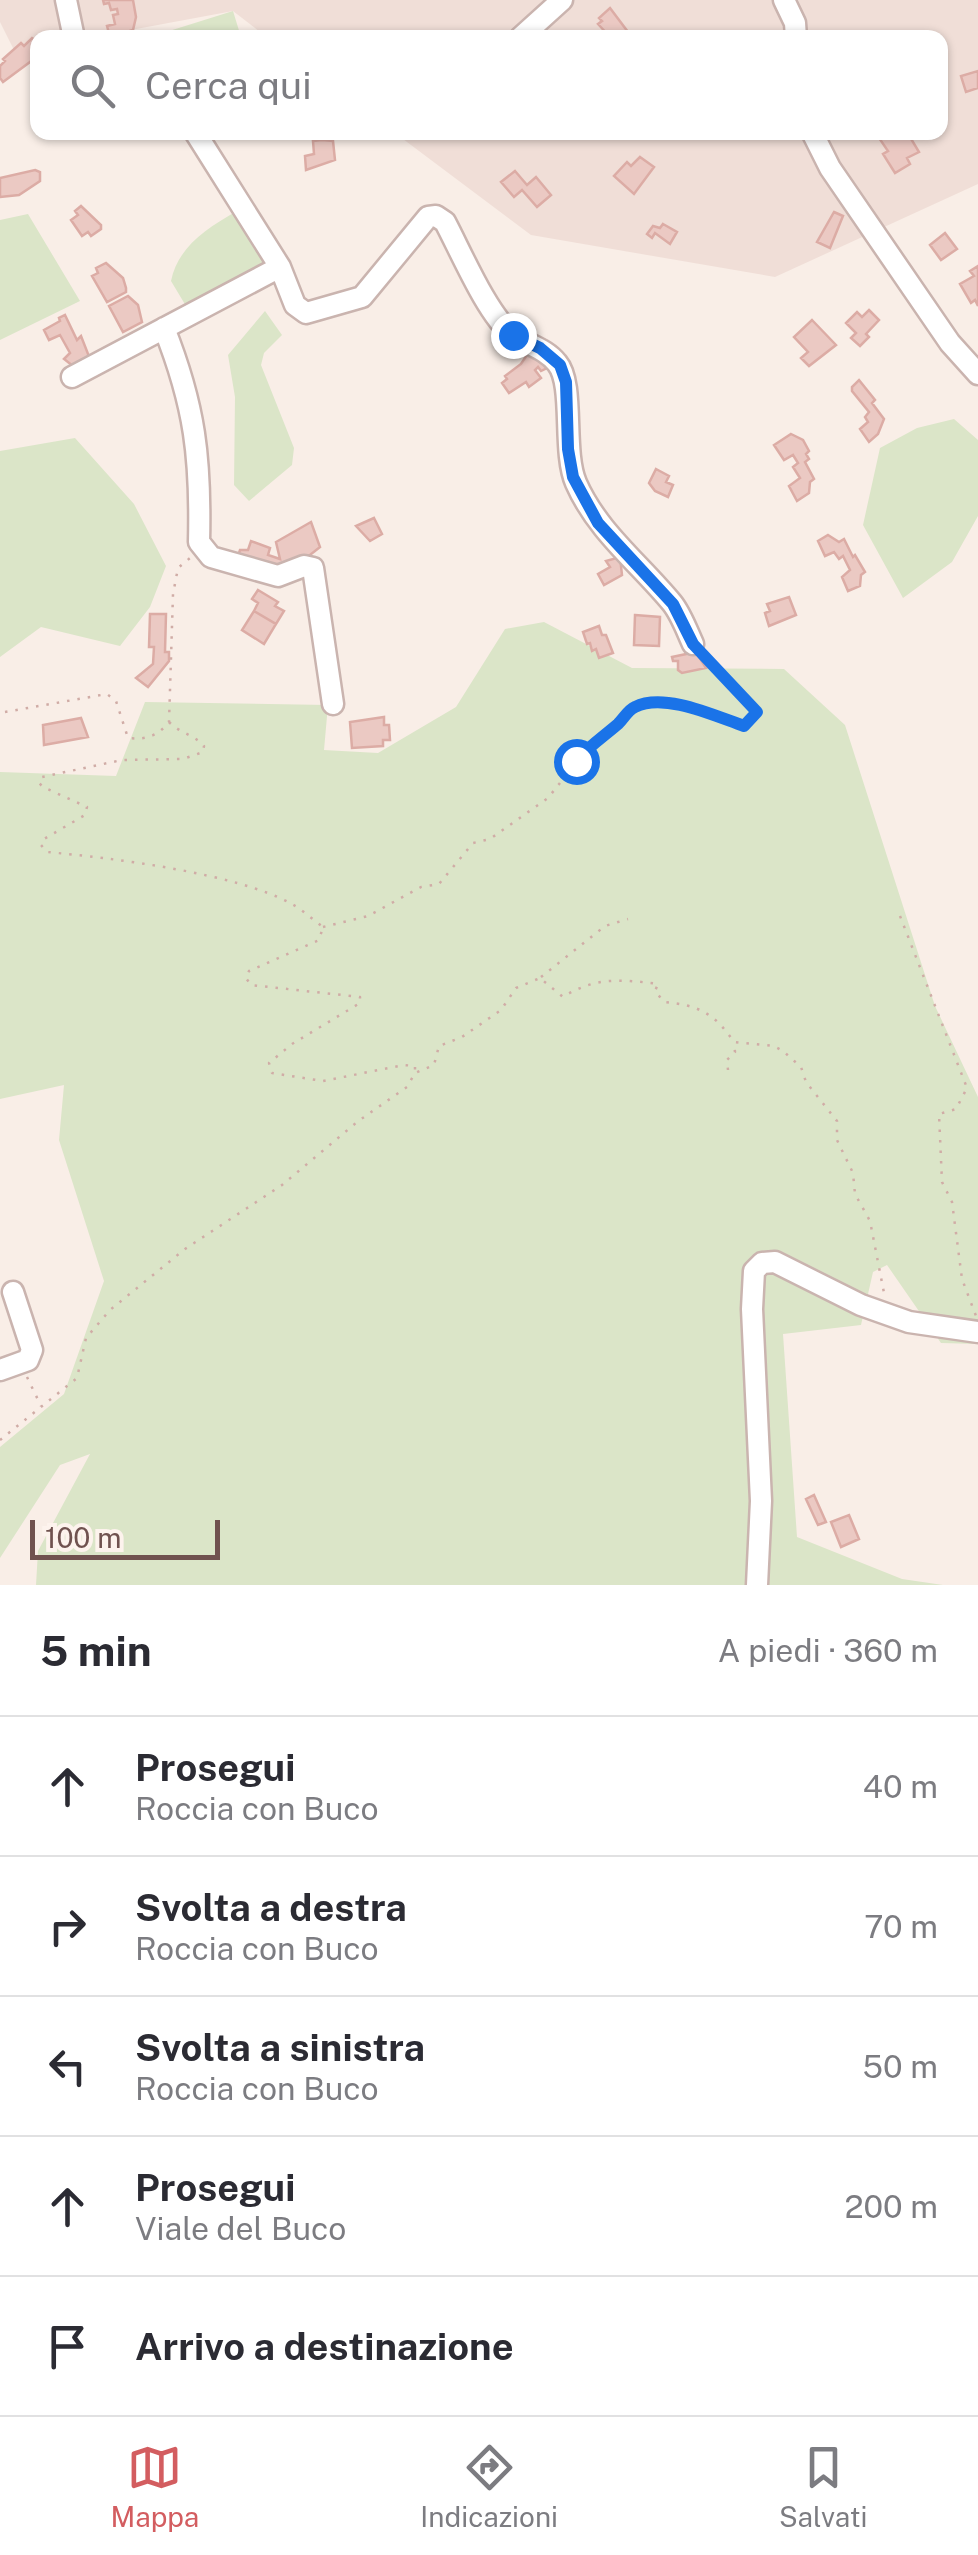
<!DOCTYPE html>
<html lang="it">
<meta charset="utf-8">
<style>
:root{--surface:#fff;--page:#f7f7f7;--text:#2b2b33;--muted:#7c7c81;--line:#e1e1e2;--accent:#d35d60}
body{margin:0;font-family:"Public Sans",sans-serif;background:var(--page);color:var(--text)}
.scale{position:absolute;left:30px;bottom:25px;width:190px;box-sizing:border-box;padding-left:10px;border:5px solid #70524f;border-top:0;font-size:28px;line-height:35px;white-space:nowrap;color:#70524f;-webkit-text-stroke:8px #fdf3ed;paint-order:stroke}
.stop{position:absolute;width:30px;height:30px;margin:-22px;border:8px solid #1a73e8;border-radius:50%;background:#fff}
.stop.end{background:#1a73e8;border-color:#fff;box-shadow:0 2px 10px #0008}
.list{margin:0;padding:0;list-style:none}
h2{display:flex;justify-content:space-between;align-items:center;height:130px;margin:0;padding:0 40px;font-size:42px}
h2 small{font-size:32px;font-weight:400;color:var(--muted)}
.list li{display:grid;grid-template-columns:65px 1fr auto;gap:30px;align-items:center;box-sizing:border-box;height:140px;padding:0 40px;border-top:2px solid var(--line)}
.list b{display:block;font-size:38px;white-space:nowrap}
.list p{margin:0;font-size:32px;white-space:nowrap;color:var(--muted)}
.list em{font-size:32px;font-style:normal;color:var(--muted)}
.icon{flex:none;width:55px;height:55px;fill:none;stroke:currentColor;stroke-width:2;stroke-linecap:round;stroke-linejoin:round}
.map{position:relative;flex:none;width:978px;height:1585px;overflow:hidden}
.search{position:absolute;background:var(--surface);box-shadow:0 2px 8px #0004;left:30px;right:30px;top:30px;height:110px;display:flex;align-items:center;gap:25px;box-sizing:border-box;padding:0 35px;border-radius:20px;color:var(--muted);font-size:38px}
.sheet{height:830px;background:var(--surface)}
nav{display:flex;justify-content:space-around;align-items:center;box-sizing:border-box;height:140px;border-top:2px solid var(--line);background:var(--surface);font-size:28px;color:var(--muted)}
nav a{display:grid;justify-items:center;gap:5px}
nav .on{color:var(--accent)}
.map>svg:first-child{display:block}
.residential{fill:#f0ded7}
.green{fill:#dbe5c8}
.building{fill:#ebc9c3;stroke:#dcaca5;stroke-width:2.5}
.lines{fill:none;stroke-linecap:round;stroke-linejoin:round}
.minor-casing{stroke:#cab4af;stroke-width:25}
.path{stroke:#d0aca6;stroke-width:2.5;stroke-dasharray:2.5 8;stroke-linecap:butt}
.minor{stroke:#fff;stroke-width:20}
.route{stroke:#1a73e8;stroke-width:12}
</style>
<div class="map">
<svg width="978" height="1585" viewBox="0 0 978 1585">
<rect width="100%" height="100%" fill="#f9eee7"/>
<path class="residential" d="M0,0h978v184l-203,93 -244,-42 -136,-102 545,-1v-94h-672l-35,-27 -140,26 -55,1 -1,10 -22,4 -15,-30z"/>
<path class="green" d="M233,11l8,26h-91z
M235,212l35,49 -84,45 -15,-25c7,-34 35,-52 64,-69z
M28,214l52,87 -80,39v-120z
M265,311l17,24 -18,18 -3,12 33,83 -2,17 -43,36 -15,-16 1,-88 -7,-42z
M954,419l24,21v76l-26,46 -49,36 -40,-73 17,-77 37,-20z
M75,438l59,66 32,62 -16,41 -30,39 -79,-19 -41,30v-206z
M544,622l88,46 152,1 61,56 90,281 43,91v247l-37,-1 -54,-78 -14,7 -12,53 -78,9 14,203 105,42 41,6h-907l2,-34 52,-97 -30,11 -60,93v-111l64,-53 40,-113 -45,-141 5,-55 -64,14v-327l116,4 29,-74 183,3 -4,45 54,3 78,-46 49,-78z"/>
<path class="building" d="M103,0h30l3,17 -3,13 -23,7 -3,-11 8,-2 -2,-9 5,-1 -1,-5 -6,1 -2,-7 -5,1z
M610,8l18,24 -6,6h-11l-13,-14 4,-3 -3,-3z
M32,38l6,4v14l-35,26 -3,-4v-12l5,-5 -2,-2 18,-16 3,3z
M978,71v17l-12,4 -5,-16z
M880,132h27l12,20 -12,6 3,6 -15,9 -12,-19 5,-3 -11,-16z
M322,140l11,1 2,19 -29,10 -1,-14 9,-2 -1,-13z
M640,157l14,10 -20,27 -20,-18 13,-14 4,4z
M35,170l5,2v9l-21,14 -19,2v-19z
M515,171l12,14 9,-8 15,18 -14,12 -15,-17 -8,7 -13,-15z
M81,206l20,19v4l-10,7 -3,-4 -6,4 -11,-16 7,-5 -3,-4z
M834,212l9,4 -13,32 -13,-6z
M663,224l14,8 -7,12 -15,-11 -3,5 -5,-4 6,-8 7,2z
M945,233l12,16 -16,11 -11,-15z
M106,263l17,15 3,10v4l-19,10 -15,-26 6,-3 -2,-5z
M978,266v40l-3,-6 -4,3 -11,-19 14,-8 -4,-5z
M128,296l10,9 4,17 -19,10 -14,-26z
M869,310l10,10 -13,14 3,3 -9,9 -9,-8 5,-5 -10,-10 11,-11 5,5z
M65,315l12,25 4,-4 9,23 -17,7 -9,-7 6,-6 -10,-18 -11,5 -5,-10 16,-9 -1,-3z
M812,320l24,25 -27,21 -8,-8 7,-6 -14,-15z
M529,352l22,14 -10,5 -3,-4 -3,3 6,8 -12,9 -3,-5 -17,11 -7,-10 5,-4 -2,-3 16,-12z
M859,380l16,20 -3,3 12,16 -6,15 -9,8 -9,-13 8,-7 -3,-5 4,-5 -17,-21v-4z
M791,434l12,6 6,11 -3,3 3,5 -4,3 9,17 -4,3 -1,11 -12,8 -8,-15 11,-8 -7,-11 5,-4 -5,-8 -9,5 -10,-15z
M656,469l13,7 -3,6 7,3 -5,12 -13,-6 -6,-8z
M374,518l8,16 -12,7 -14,-15z
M311,522l9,25 -10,8 -37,13 -35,-12 2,-6h8l3,-9 19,7 -2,7 12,4 -4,-17z
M828,535l11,7 5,-3 9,18 2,-2 10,17 -4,3 -1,11 -12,5 -6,-14 8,-7 -7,-14 -4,3 -5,-7 -9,4 -7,-15z
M620,557l2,18 -18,10 -6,-11 12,-7 -4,-6z
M258,590l20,12 -3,4 9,5 -8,13 -22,-13 4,-8 -6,-4z
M789,597l7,18 -27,11 -4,-13 5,-2 -3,-7z
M254,611l22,13 -12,20 -22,-14z
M150,614h16l-1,38h4v9l-21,26 -12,-9 17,-14 1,-17h-5z
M635,615l25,2 -1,29 -25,-1z
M599,626l3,9h4l7,18 -14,5 -3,-9 -4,2 -2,-8 -3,1 -4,-12z
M696,652l10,16 -24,5 -4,-3v-9h-5l-1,-4z
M384,717v8h5l1,15h-7v6l-31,2 -2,-26z
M81,718l7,19 -44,8 -1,-20z
M814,1495l12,27 -8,3 -12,-26z
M849,1515l10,24 -18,8 -10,-25z"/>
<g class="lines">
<defs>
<path id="minor" d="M66,0l8,38
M784,0l11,23 1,15
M520,38l42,-38
M195,132l85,135 15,38 11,8 56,-16 66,-80 8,-1 9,6c16,30 42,92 67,112 15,11 33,14 45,29 18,21 5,88 19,120 21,48 63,80 96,120 9,11 15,28 21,41
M812,132l18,36 120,175 28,31
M164,328c31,78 37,130 35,214l12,15 67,19 26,-10 9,2 20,136
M72,377l208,-110
M0,1370l28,-10 4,-10 -19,-58
M757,1585l4,-84 -9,-192 2,-38 8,-8 13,-1 86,43 48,17 69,10"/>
</defs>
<use href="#minor" class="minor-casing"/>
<path class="path" d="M5,712l102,-18 9,7 12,37c18,2 30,-2 41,-16l4,-128 5,-26 12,-10
M169,722c12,12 26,13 35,24l-1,6 -20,7 -61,1 -80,17 -3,6 4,4 44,20 -2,8 -41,24 -3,6 6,7c65,6 189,21 245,52 11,6 21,16 31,23l-4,13 -70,31 -3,7 5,7 109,12v6l-68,41 -23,19 3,10 51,8 81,-16 11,1v6
M900,916l67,172 -11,21 -17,5 3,68 10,20 10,77 14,37
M323,927l45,-11 53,-29 18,-3 34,-41 17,-4 58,-41 46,-58 24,-16 14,-17 23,-6 45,9 44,16 13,-14 -53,-56
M541,977l64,-51 23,-7
M728,1070l-1,-10 8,-8 -1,-9
M27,1377l14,29
M0,1440l77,-62 9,-40 24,-28 75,-61 97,-64 75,-63 50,-35 8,-14 19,-8 5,-19 23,-9 39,-27 15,-22 24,-10 23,19c32,-20 57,-18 95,-13l-3,7 9,11c35,3 51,12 70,40l40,4 9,5 18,16 5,15 31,39v19l16,33 2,21 15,27 15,77"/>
<use href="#minor" class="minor"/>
</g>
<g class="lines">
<path class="route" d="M513,335l27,13 20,17 6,17 2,67 5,28 25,46 75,81 20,40 64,68 -13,14c-29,-10 -80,-34 -109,-19 -7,3 -11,11 -17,17 -15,13 -29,22 -42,37"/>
</g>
</svg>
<div class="scale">100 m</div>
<div class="stop" style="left:576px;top:761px"></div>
<div class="stop end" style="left:513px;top:335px"></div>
<div class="search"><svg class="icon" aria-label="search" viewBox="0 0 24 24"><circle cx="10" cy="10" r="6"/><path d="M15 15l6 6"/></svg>Cerca qui</div>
</div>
<section class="sheet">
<h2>5 min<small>A piedi · 360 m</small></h2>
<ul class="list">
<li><svg class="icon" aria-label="ahead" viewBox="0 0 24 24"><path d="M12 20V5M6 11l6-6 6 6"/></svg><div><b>Prosegui</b><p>Roccia con Buco</p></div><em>40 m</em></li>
<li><svg class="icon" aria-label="right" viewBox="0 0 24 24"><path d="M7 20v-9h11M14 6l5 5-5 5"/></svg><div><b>Svolta a destra</b><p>Roccia con Buco</p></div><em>70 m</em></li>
<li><svg class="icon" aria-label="left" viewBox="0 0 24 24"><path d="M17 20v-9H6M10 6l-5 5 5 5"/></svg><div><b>Svolta a sinistra</b><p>Roccia con Buco</p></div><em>50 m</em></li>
<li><svg class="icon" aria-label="ahead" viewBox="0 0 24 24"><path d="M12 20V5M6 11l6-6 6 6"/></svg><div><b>Prosegui</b><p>Viale del Buco</p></div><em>200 m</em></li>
<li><svg class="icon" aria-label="arrive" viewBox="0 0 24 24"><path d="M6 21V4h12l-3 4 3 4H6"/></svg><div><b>Arrivo a destinazione</b></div></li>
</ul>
</section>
<nav>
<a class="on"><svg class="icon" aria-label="map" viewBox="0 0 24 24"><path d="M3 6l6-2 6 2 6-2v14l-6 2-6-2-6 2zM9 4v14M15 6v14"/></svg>Mappa</a>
<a><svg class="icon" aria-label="directions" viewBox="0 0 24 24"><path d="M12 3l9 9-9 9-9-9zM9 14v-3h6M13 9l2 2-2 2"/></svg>Indicazioni</a>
<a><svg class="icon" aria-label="saved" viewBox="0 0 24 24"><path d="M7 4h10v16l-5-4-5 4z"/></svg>Salvati</a>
</nav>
